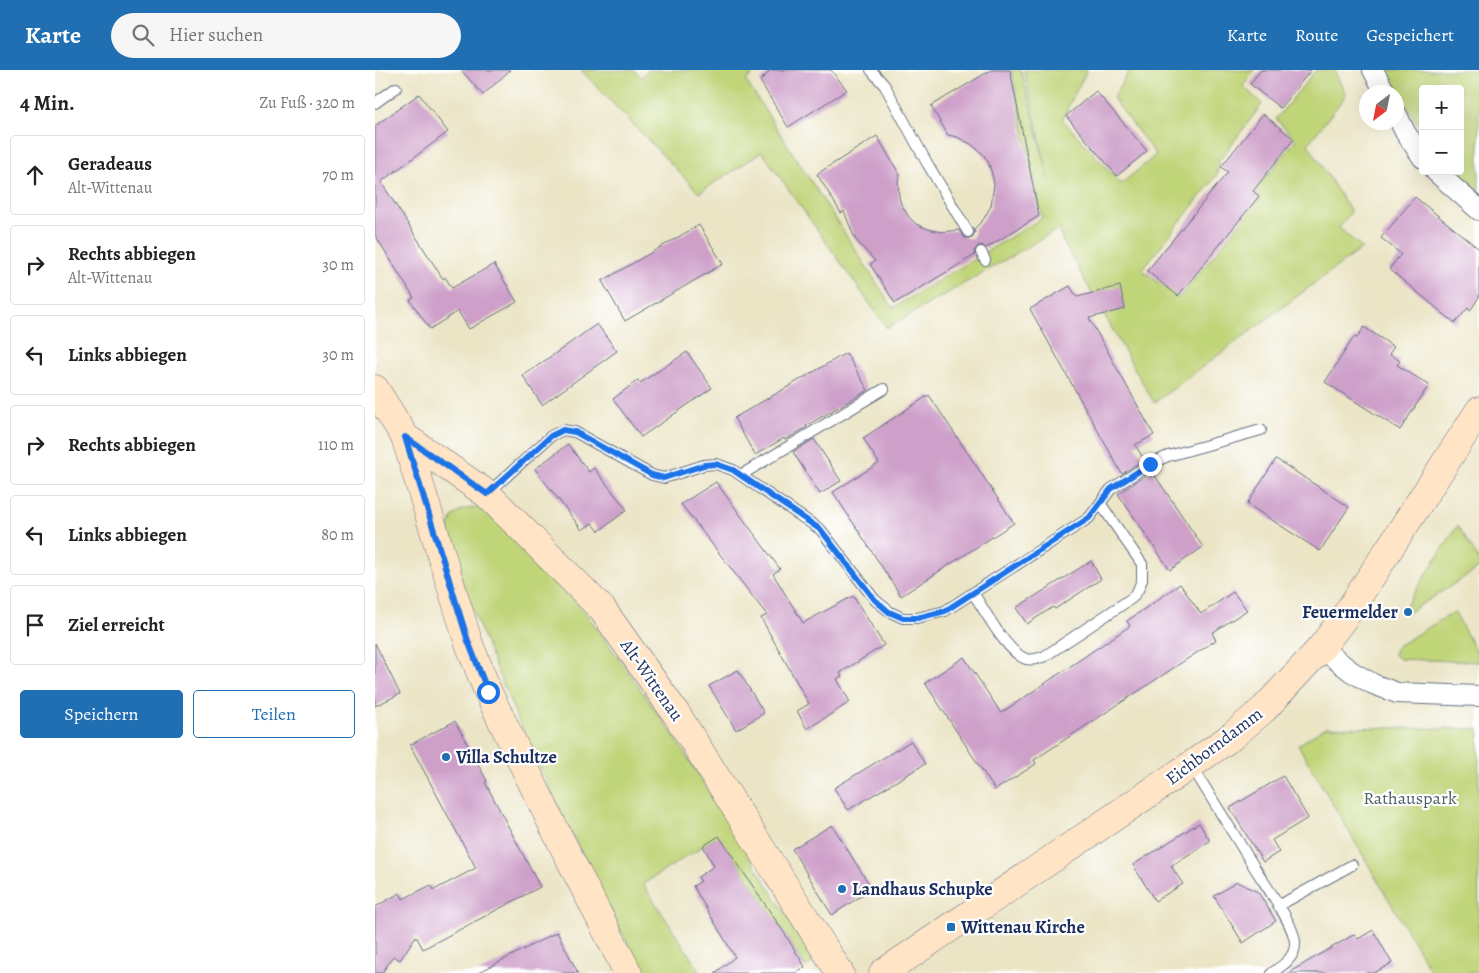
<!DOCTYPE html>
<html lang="de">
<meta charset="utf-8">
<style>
:root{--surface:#fff;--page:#f6f6f6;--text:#222;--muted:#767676;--line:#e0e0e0;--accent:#1f6fb2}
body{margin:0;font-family:Alegreya,serif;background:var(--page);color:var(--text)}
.controls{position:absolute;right:15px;top:15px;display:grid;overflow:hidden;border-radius:5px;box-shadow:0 5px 20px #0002}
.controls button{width:45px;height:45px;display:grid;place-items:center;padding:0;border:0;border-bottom:1px solid var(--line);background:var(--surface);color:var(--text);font:25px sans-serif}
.compass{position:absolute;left:984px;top:15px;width:45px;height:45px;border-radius:50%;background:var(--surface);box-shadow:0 5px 20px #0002;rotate:212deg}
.stop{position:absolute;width:15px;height:15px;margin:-11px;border:4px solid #1a73e8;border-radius:50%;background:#fff}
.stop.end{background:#1a73e8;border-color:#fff;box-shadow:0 1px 5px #0008}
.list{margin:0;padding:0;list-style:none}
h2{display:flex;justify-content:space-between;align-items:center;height:65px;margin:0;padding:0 20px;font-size:21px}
h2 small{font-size:16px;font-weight:400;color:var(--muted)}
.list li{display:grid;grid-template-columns:32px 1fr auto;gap:15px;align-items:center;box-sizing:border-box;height:80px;margin:0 10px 10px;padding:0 10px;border:1px solid var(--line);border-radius:5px}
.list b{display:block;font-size:19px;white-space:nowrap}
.list p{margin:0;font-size:16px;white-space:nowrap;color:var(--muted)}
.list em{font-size:16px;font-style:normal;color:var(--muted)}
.actions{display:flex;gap:10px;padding:15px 20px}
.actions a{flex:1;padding:11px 0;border:1px solid var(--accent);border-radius:5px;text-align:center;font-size:18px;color:var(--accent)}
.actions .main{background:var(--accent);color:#fff}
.icon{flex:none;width:28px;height:28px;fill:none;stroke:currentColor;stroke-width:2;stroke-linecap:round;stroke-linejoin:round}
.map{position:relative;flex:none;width:1104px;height:903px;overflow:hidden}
header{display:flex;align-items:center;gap:30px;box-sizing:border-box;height:70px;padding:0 25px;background:var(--accent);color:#fff}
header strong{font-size:24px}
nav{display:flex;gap:28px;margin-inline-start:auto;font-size:18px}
.search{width:350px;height:45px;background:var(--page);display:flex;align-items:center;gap:12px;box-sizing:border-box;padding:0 18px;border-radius:28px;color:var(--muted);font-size:19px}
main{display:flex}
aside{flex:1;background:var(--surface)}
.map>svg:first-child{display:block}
.green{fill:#c0d478;stroke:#6e826b}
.building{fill:#cd9fc9}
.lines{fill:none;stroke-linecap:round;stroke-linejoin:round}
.lane-casing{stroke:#646f82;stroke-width:12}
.street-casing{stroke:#646f82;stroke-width:22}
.secondary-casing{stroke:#646f82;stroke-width:29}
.lane{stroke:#fff;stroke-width:10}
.street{stroke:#fff;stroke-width:20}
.secondary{stroke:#ffe4c6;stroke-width:28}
.route{stroke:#1a73e8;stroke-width:6}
.poi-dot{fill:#1f6fb2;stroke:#fff;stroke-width:2}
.labels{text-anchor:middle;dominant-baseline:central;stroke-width:4.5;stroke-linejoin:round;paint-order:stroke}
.poi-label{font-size:18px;font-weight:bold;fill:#1b2f5e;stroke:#fff;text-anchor:start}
.street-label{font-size:18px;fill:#1b2f5e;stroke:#fff}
.park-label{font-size:18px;fill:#4d6166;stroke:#fff}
</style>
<header>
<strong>Karte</strong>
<div class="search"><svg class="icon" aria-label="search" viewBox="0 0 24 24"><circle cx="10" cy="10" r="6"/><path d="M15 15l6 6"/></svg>Hier suchen</div>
<nav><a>Karte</a><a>Route</a><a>Gespeichert</a></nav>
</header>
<main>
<aside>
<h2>4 Min.<small>Zu Fuß · 320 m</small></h2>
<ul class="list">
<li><svg class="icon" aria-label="ahead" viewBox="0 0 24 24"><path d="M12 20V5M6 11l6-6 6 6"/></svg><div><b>Geradeaus</b><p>Alt-Wittenau</p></div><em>70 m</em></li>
<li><svg class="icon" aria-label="right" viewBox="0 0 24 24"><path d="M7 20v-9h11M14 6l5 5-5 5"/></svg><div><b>Rechts abbiegen</b><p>Alt-Wittenau</p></div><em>30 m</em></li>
<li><svg class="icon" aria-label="left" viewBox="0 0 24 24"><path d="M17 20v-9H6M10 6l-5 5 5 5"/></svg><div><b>Links abbiegen</b></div><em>30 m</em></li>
<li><svg class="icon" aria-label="right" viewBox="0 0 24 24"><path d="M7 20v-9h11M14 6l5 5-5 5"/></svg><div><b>Rechts abbiegen</b></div><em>110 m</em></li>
<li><svg class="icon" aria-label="left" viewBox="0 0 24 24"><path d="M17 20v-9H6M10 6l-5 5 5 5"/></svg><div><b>Links abbiegen</b></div><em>80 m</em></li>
<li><svg class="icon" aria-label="arrive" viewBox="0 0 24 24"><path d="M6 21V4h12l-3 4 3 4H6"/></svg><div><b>Ziel erreicht</b></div></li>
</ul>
<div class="actions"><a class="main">Speichern</a><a>Teilen</a></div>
</aside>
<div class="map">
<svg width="1104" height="903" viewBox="0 0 1104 903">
<rect width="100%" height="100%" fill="#fff"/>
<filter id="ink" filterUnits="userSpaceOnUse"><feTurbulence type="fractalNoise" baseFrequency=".02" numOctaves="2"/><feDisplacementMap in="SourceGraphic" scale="10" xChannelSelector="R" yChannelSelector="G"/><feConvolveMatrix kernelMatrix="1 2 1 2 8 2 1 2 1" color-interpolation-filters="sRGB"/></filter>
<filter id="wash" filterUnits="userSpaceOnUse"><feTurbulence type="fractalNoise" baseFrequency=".0096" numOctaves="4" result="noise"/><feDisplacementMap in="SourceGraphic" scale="20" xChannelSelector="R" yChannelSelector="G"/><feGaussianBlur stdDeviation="1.12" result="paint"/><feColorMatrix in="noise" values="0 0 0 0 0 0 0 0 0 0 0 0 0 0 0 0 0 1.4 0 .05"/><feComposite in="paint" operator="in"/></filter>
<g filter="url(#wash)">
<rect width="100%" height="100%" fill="#ebe5c6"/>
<path class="green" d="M206,0h53l7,7 7,-7h108l-10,11 147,227 149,-90 -31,-148h10l28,109 -25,-109h63l-25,49 59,65 35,-29 -43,-57 17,-28h124l-11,16 19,18 -43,57 -2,14 -75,95 37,28 82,-101 -6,-6 41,-51 -20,-21 40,-49h18l12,25 -38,49 43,68 -12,16 23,20 -208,155 -92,-163 -2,-12 -173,100 -125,-176 -63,41z
M1011,0h93v121l-22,-20h3v-82h-37v41l-25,-33z
M101,437l9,4 46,44 57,61 84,117 143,228 -10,6 -20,-33 -66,-98 -76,48 58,89h-58c-54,-104 -108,-208 -152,-317 -15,-36 -28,-74 -41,-110l-1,-19 4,-11 10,-6z
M1083,455l21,35v8l-66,42 -7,3 -4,-1z
M1079,542l25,44v6l-79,-3 -6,-4 2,-8z
M951,657l153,2v244h-47l-134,-228z"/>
<g id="blocks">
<path class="building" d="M86,0h49l-27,25z
M396,0h60l16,20 -59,37 -28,-46z
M616,0h19l29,146 -53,32 -4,-3 -4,1 -4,5 1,4 -80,48 -25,-39 5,-3 -20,-22 -11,-28 -3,2 -24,-39 60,-38 23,39 -2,5 1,17 2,7 8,13 7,7 12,5 13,3 18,-2 6,8h7l3,-6 -1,-3 9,-9 8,-14 3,-22 -2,-10 -3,-10 -5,-9 -13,-11 -14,-7 -9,-2 -17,-29z
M886,0h50l-31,38 -30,-24z
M721,21l51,60 -30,25 -51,-60z
M44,24l29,38 -67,50 62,97 2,-2 7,11 42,-24 23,38 -48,27 -11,-18 -28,18 -20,-29 4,-2 -39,-63v-109z
M888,44l31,25 -41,52 6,5 -81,100 -31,-25 81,-99 -7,-5z
M1040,127l64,52v48l-9,14 -2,-3 -13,15 -66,-54 12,-15 -20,-16z
M324,155l24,39 -98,57 -23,-40z
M695,216l7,11 43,-11 5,23 -36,9 65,117 -19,10 9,14 -22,15 -92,-165z
M222,254l20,27 -75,54 -19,-29z
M989,257l30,20 -5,7 11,7 -3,4 32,20 -29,45 -75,-48 29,-45 3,1z
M312,282l25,36 -71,49 -28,-38 25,-19 2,3z
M471,283l22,37 -62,36 1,1 -22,13 -1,-2 -29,17 -21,-37z
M554,325l85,128 -113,73 -68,-104 46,-29 -16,-25z
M439,369l27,42 -21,13 -27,-42z
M193,374l21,28 5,-4 33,42 -28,21 -7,-8 -10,7 -47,-61z
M901,389l73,48 -29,44 -73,-47z
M777,401l51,76 -33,23 -52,-76z
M341,412l64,87 -7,5 30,49 50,-27 31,49 -44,28 2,3 -5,3 13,23 -43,27 -10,-18 12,-7 -48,-86 6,-3 -86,-111z
M716,491l10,18 -46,30 -2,-2 -26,17 -11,-16z
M805,514l21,30 32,-22 14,18 -35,23 4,7 -182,120 2,4 -41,26 -70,-107 39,-26 37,56 129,-87 -3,-5z
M0,573l25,51 -25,12z
M363,600l26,43 -28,17 -27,-44z
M80,651l32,60 -2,1 55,105 -117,62 -7,-13 -16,24 -7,-4 -11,17h-7v-66l25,-14 3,6 28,-14 3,5 42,-22 -66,-123z
M536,671l14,23 -77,46 -14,-22z
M908,706l25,42 -36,22 7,12 -16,10 -33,-54z
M824,753l11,18 -39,25 12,18 -28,17 -22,-36z
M457,755l40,64 -40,26 -40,-66z
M344,766l66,98 20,33 -10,6h-80l20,-16 -42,-71 8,-5 -3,-4 16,-11 -11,-20z
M862,812l21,10 18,29 -33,22 -29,-47z
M998,860l19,33 -18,10h-86l67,-39 3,5z
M182,862l21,41h-100z"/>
</g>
</g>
<g filter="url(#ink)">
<use href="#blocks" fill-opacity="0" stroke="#646f82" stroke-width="1"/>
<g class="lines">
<defs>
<path id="lane" d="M496,0l14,16 42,77 41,69
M0,33l21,-15
M606,182l4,8
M366,405l143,-86
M113,423l63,-57 12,-6 12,2 77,43 12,3 40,-13 12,-1 17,6 88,60 54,70 15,12 13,6h14l28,-7 144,-93 22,-29 39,-25 18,-8 93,-26
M598,523c12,17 33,59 53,66 7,2 13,-1 19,-3l87,-58 6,-8 4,-10v-16l-42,-61
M816,695c22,35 43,70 65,105 10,16 40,57 39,74 0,14 -13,22 -23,29
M903,836l74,-41"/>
<path id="street" d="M998,0l12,22
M1022,45l8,17 18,26
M1060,101l44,39
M946,578l31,24 21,12 24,9 82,3"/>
<path id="secondary" d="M0,319l30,48 63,204 20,51 67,138 73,143
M30,367l82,57 115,115 75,106 163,258
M508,903l308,-208 40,-28 33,-28 57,-61 27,-36 131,-201"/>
</defs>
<use href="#lane" class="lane-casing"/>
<use href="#street" class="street-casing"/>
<use href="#secondary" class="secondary-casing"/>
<use href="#lane" class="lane"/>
<use href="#street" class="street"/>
<use href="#secondary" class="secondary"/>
</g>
</g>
<g class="lines" filter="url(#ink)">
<path class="route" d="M113,622l-20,-51 -63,-204 82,57 64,-58 12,-6 12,2 77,43 12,3 40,-13 12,-1 17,6 88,60 54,70 14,12 14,6h14l28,-7 144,-93 22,-29 39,-25"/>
</g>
<g class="poi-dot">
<circle cx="1033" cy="542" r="5"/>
<circle cx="71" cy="687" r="5"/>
<circle cx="467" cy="819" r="5"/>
<rect x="571" y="852" width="10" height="10" rx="2.5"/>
</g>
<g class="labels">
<g class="poi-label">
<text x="1023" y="542" text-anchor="end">Feuermelder</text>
<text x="81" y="687">Villa Schultze</text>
<text x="477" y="819">Landhaus Schupke</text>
<text x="586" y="857">Wittenau Kirche</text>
</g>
<g class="street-label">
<text transform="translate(277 610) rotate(55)">Alt-Wittenau</text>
<text transform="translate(839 676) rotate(-37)">Eichborndamm</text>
</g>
<g class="park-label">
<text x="1035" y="728">Rathauspark</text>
</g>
</g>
</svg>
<div class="controls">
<button>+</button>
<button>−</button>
</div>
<svg class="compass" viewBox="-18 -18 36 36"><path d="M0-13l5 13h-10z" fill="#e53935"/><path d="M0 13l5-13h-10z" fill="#767676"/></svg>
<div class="stop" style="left:113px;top:622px"></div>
<div class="stop end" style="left:775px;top:394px"></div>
</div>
</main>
